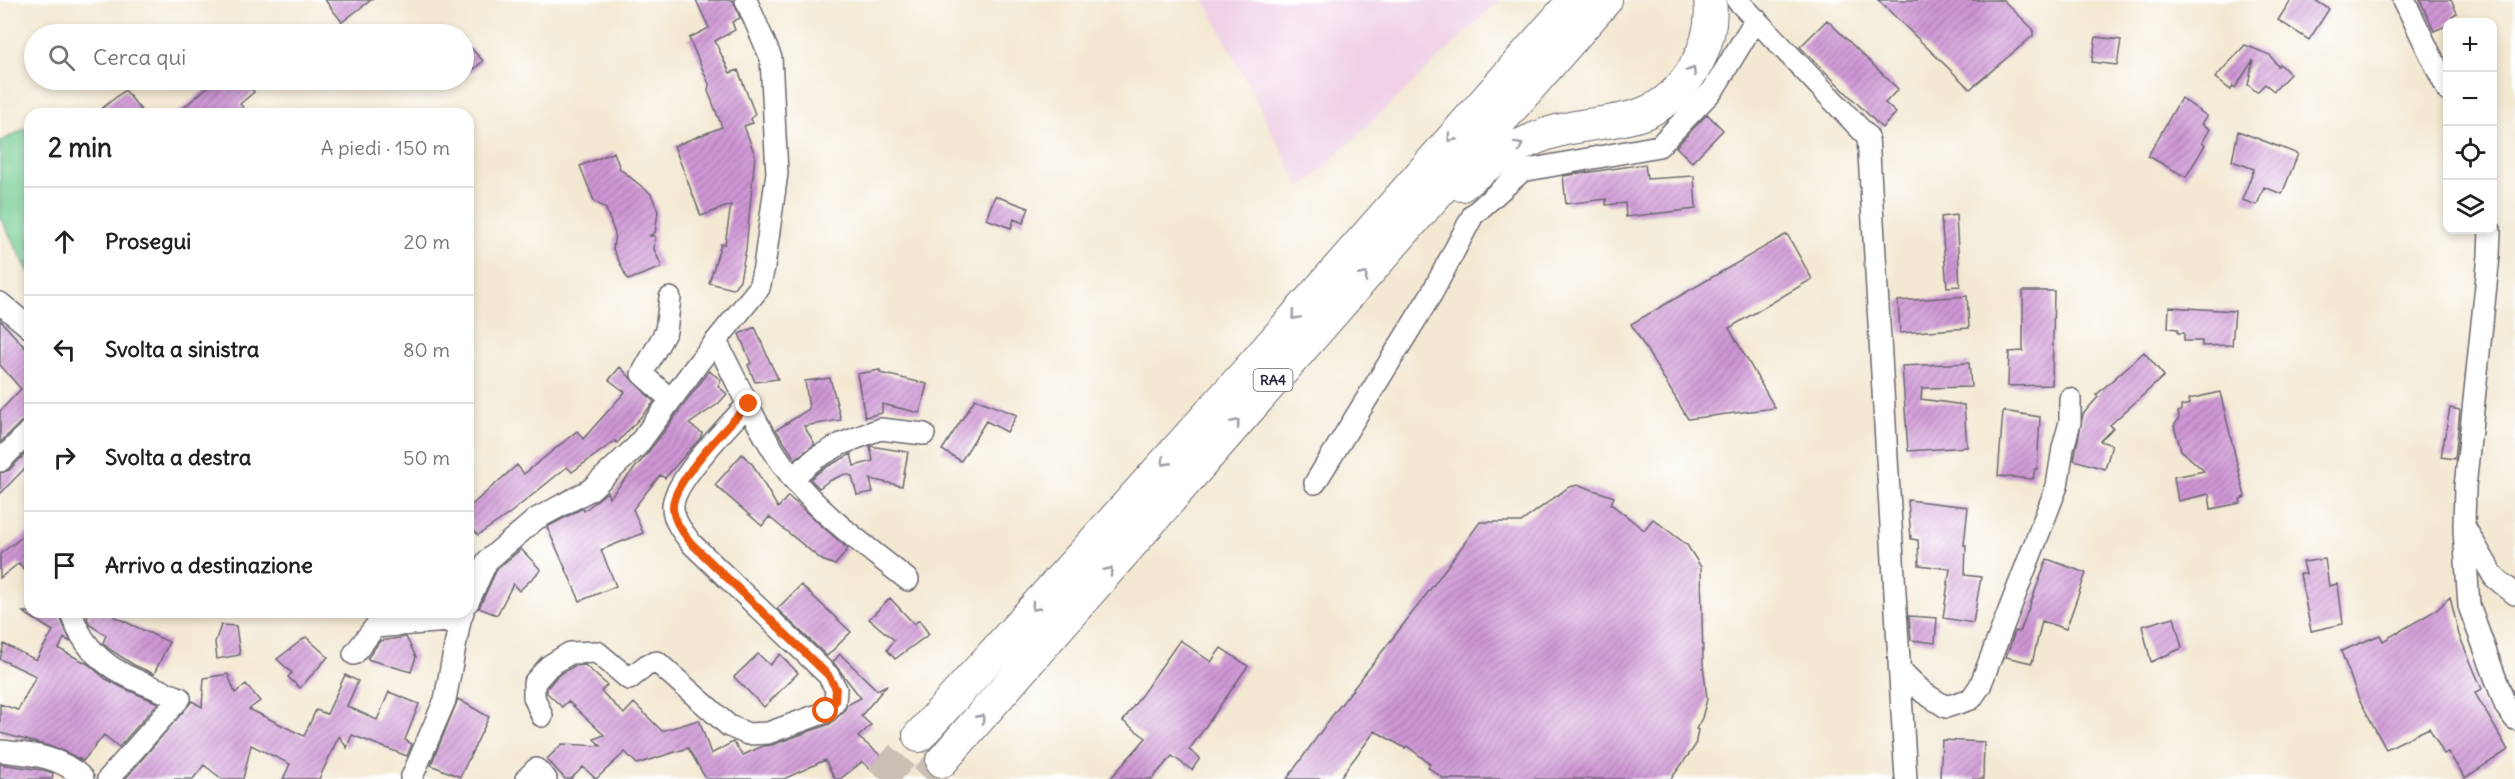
<!DOCTYPE html>
<html lang="it">
<meta charset="utf-8">
<style>
:root{--surface:#fff;--page:#f6f6f6;--text:#202124;--muted:#757577;--line:#e0e0e0}
body{margin:0;font-family:Delius,sans-serif;background:var(--page);color:var(--text)}
.controls{position:absolute;right:18px;top:18px;display:grid;overflow:hidden;border-radius:12px;box-shadow:0 3px 9px #0003}
.controls button{width:54px;height:54px;display:grid;place-items:center;padding:0;border:0;border-bottom:2px solid var(--line);background:var(--surface);color:var(--text);font:30px sans-serif}
.stop{position:absolute;width:18px;height:18px;margin:-14px;border:4px solid #ea580c;border-radius:50%;background:#fff}
.stop.end{background:#ea580c;border-color:#fff;box-shadow:0 2px 6px #0008}
.list{margin:0;padding:0;list-style:none}
h2{display:flex;justify-content:space-between;align-items:center;height:78px;margin:0;padding:0 24px;font-size:26px}
h2 small{font-size:20px;font-weight:400;color:var(--muted)}
.list li{display:grid;grid-template-columns:39px 1fr auto;gap:18px;align-items:center;box-sizing:border-box;height:108px;padding:0 24px;border-top:2px solid var(--line)}
.list b{display:block;font-size:22px;white-space:nowrap}
.list em{font-size:20px;font-style:normal;color:var(--muted)}
.icon{flex:none;width:33px;height:33px;fill:none;stroke:currentColor;stroke-width:2;stroke-linecap:round;stroke-linejoin:round}
.map{position:relative;flex:none;width:2515px;height:779px;overflow:hidden}
.search{position:absolute;background:var(--surface);box-shadow:0 3px 9px #0003;left:24px;top:24px;width:450px;height:66px;display:flex;align-items:center;gap:15px;box-sizing:border-box;padding:0 21px;border-radius:33px;color:var(--muted);font-size:22px}
.panel{position:absolute;background:var(--surface);box-shadow:0 3px 9px #0003;left:24px;top:108px;width:450px;height:510px;border-radius:18px}
.map>svg:first-child{display:block}
.built{fill:#efd0e6}
.pitch{fill:#75cc92;stroke:#4c7766;stroke-width:1.5}
.building{fill:url(#building-hatch)}
.lines{fill:none;stroke-linecap:round;stroke-linejoin:round}
.highway-tunnel{stroke:#c9c0b3;stroke-width:32;stroke-dasharray:32 16;stroke-linecap:butt}
.minor-casing{stroke:#6b6770;stroke-width:24}
.highway-casing{stroke:#6b6770;stroke-width:34}
.minor{stroke:#fff;stroke-width:21}
.highway{stroke:#fff;stroke-width:32}
.oneway{stroke:#9c9ca7}
.route{stroke:#ea580c;stroke-width:8}
.labels{text-anchor:middle;dominant-baseline:central;stroke-width:6;stroke-linejoin:round;paint-order:stroke}
.shield{fill:#fff;stroke:#646476;stroke-width:1.5}
.shield-label{font-size:14px;font-weight:bold;fill:#22223b}
</style>
<div class="map">
<svg width="2515" height="779" viewBox="0 0 2515 779">
<defs>
<pattern id="building-hatch" width="6" height="6" patternUnits="userSpaceOnUse" patternTransform="scale(1.5)"><rect width="6" height="6" fill="#cf96d5"/><path d="M-1 1l2-2M0 6l6-6M5 7l2-2" fill="none" stroke="#a87aae"/></pattern>
</defs>
<rect width="100%" height="100%" fill="#fff"/>
<filter id="ink" filterUnits="userSpaceOnUse"><feTurbulence type="fractalNoise" baseFrequency=".0167" numOctaves="2"/><feDisplacementMap in="SourceGraphic" scale="12" xChannelSelector="R" yChannelSelector="G"/><feConvolveMatrix kernelMatrix="1 2 1 2 8 2 1 2 1" color-interpolation-filters="sRGB"/></filter>
<filter id="wash" filterUnits="userSpaceOnUse"><feTurbulence type="fractalNoise" baseFrequency=".008" numOctaves="4" result="noise"/><feDisplacementMap in="SourceGraphic" scale="24" xChannelSelector="R" yChannelSelector="G"/><feGaussianBlur stdDeviation="1.35" result="paint"/><feColorMatrix in="noise" values="0 0 0 0 0 0 0 0 0 0 0 0 0 0 0 0 0 1.4 0 .05"/><feComposite in="paint" operator="in"/></filter>
<g filter="url(#wash)">
<rect width="100%" height="100%" fill="#f3e8d1"/>
<path class="built" d="M1205,0h295l-199,189z"/>
<path class="pitch" d="M30,126v148l-30,-57v-75z"/>
<g id="blocks">
<path class="building" d="M325,0h46l-29,22z
M696,0h37l7,18 -8,4 3,8 -20,11 15,32 8,-3 17,44 -4,5 2,4 -9,3 11,29 -9,94 -6,31 -7,9 -24,-6 12,-39h4l6,-39 -30,11 -27,-70 48,-19 -14,-36 1,-7 -20,-46 20,-10z
M1878,0h125l30,29v7l-63,53z
M2291,0h24l14,9 -20,31 -31,-20z
M2420,0h31l6,13 -5,3 2,6h-6v3l-14,6z
M1827,20l71,69 -13,14 11,10 -14,15 -82,-81z
M2096,37l25,3 -4,25 -25,-3z
M2245,45l25,10 8,11 2,-2 10,10 -16,17 -9,-7 -8,8 -9,-7 5,-25 -18,28 -2,-2 -2,4 -16,-12z
M471,48l12,13 -19,17v-23z
M216,80h28l10,12 -14,12 9,10h-73z
M125,90l19,24h-49z
M2181,98l26,18 -5,8 8,5 -8,14 3,2 -19,32 -38,-21z
M1707,114l16,16 -31,32 -16,-15z
M2238,131l60,23 -16,40 -18,-7 -7,18 -15,-5 12,-31 -22,-8z
M614,152l6,17 31,25 7,17 -3,22 -6,3h6l-1,13 8,18 -34,13 -15,-31 2,-15 -9,-25 -12,-8 -14,-35z
M1645,164l2,15 47,-3 2,33 -70,8 -1,-14 -19,2v-6l-40,5 -3,-28z
M995,196l34,12 -6,15 -9,-4 -3,9 -25,-9z
M1956,215l4,71 -13,1 -6,-70z
M1787,234l25,45 -83,49 46,80 -87,11 -57,-95z
M2023,291h31l-2,94 -44,1 1,-34 14,-1z
M1967,296l2,32 -69,5 -2,-32z
M2169,307l66,4 -3,34 -30,1v-5h-18v-8h-6v-4l-10,-1z
M0,320l30,33v66l-9,3 -21,21v-32l21,-22 -21,-24z
M755,327l14,33 9,19 -23,3 -7,-17 3,-2 -12,-29z
M2144,352l20,24 -54,49 3,3 -13,13 12,4 -7,24 -31,-9 9,-46 15,-17 -2,-2z
M1969,363l2,24 -49,1 -1,11 43,6 3,42 -59,4 -6,-85z
M620,367l34,35 -6,7 -31,34 -2,-2 -43,31 -5,-5 -58,47 -31,21 -10,-12v-15l49,-43 7,9 53,-43 6,8 42,-47 -16,-12z
M880,370v3l47,11 -7,29 -38,-9v9l-17,4 -8,-43z
M709,371l12,9 -3,6 9,8 -9,10 -29,20 13,9 -1,4 -36,41 -5,-3 -27,34 10,24 -42,17 15,36 -36,15 -33,-74 36,-19 1,3 23,-19 2,6 38,-44z
M830,378l11,42 -37,6 11,18 -20,15 -19,-29 33,-21 -4,-28z
M2220,392l25,105 -5,2 1,4 -30,6 -2,-15 -31,7 -4,-24 30,-6 -23,-21 -7,-24 5,-8 -1,-6 3,-2v-4l9,-2 -1,-5z
M975,399l42,16 -10,17 -21,-11 -25,40 -19,-11z
M2450,408l10,2 -5,49 -14,-2z
M2003,411l37,6 -3,52h-2l-2,10 -35,-3z
M870,446l38,6 -6,34 -32,-7 3,13 -16,3 -5,-19 -7,-2 -16,7 -10,7 -9,-9 13,-10 28,-15 3,12 19,-5z
M30,449v14l-30,31v-21l9,-3z
M742,454l11,11 25,43 10,-12 60,53 -13,16 -13,-5 -53,-43 -7,9 -47,-41z
M1579,485l35,12 -3,7 33,26 9,-11 34,26 14,22 2,96 4,36 -5,19 -6,11 2,1 -3,16 -24,33h-227l-16,-12 2,-3 -23,-18 -2,2 -30,-17 -36,48h-52l45,-63 88,-113 60,-81h41l48,-35z
M1908,500l60,7 -4,38h2l-1,30 16,2 -8,46 -30,-5 7,-49 -31,-4 -1,-25 -7,-1z
M30,531v46l-11,-14 -19,15v-24z
M521,549l20,21 -22,21 -6,-7 -16,31 -18,-7 18,-39z
M2047,559l39,14 -20,56 -24,-8 -10,42 -26,-6 9,-26 5,1z
M2325,559l4,27 9,-2 5,40 -32,7 -11,-57h6l-3,-12z
M801,585l50,47 -24,24 -50,-47z
M2450,597l9,38 23,54 -7,4 33,57 -43,28 -17,-26 -4,2 -15,-26 -43,21 -28,-52 -17,-46 39,-16 3,6 55,-32z
M890,598l24,26 5,-4 10,14 -34,25 -8,-9 7,-10 -25,-21z
M23,612h35l13,30 -7,-4 -5,11 29,15 18,15 17,9 35,15 -39,44 -15,-12 -21,26 -23,-12 -60,-16v-29l18,6 18,-34 -36,-17 4,-15 32,16 17,-29z
M90,612h27l-2,5 54,25 -15,32 -20,-9 -25,-16 -6,-6 3,-8 -16,-10 -3,-7z
M1909,616l28,2 -2,25 -24,-3z
M2174,617l8,31 -31,14 -9,-36z
M221,625l15,1 4,29 -23,4 -2,-17z
M306,637l22,20 -28,31 -12,-11 4,-4 -15,-14z
M406,637l10,20 -5,15 -44,-13 13,-18z
M1180,640l31,22 10,-14 27,18 -59,84 11,8 -8,12 -20,-14 -20,23h-42l36,-41 -23,-17z
M758,654l12,11 10,-11 18,19 -34,34 -30,-30z
M840,654l37,36 10,-5 -26,31 10,9 -13,12 26,21 -12,12 -10,-8 -22,17h-5l-10,-19 -41,19h-78l-18,-31 -51,16 -12,-12 -29,27 -13,-12 -12,12h-6l-18,-20 15,-15 39,2 -7,-7 10,-4 -36,-34 -6,6 -15,-14v-5l10,-12 17,-10 11,-1 22,20 -6,6 23,23 10,-11 28,28 37,-11 12,34 22,-12 10,13 20,-9 9,-1 58,-21 14,-13 3,-6 14,-7 -28,-36z
M228,674l7,19 11,-9 14,17 -11,8 55,27 12,-26 11,4 18,-39 13,6 -11,25 30,14 12,-28 30,12 -14,36 7,4 -5,12 -55,-21 -5,13 -8,-12 -20,43h-36l7,-15 -39,-19 -8,34h-21l-18,-14 -11,14h-68l67,-78 10,6 2,-29z
M458,699l31,18 -29,60 -29,-12z
M1942,740l42,2 -1,37h-43z
M0,764l42,6 11,3 -1,6h-52z"/>
</g>
</g>
<g filter="url(#ink)">
<use href="#blocks" fill-opacity="0" stroke="#6b6770" stroke-width="1.5"/>
<g class="lines">
<path class="highway-tunnel" d="M881,779l38,-43
M926,779l16,-18"/>
<defs>
<path id="minor" d="M1737,0l131,137 38,642
M2404,0l44,91
M2490,230l-1,26 -24,231 -1,39 30,51 21,17
M670,298l-4,33 -24,43 29,26
M0,303l30,25
M716,341c23,44 45,97 76,136 31,40 77,71 116,103
M0,461l30,-30
M792,478l24,-20 25,-14 39,-15 44,5
M1315,483l117,-190 41,-78 49,-44 137,-25 54,-56 43,-71
M2464,530l5,76 37,101 9,12
M468,602l19,-41 49,-42 54,-29 47,-44 62,-84 60,-74 5,-21 13,-94 -6,-115 -25,-58
M71,612c18,56 60,66 109,86l-72,81
M354,654l21,-27 85,-7
M1900,670l24,23 22,14 25,-8 9,-13 77,-200 6,-38 7,-26v-23
M542,716l-8,-19v-14l15,-17 21,-13 27,-1 32,27 18,-14 10,-3 72,64 19,8 20,-1 58,-21 9,-10 1,-13 -8,-14 -136,-131c-8,-10 -19,-23 -19,-37 -1,-25 58,-84 76,-104
M0,751c29,3 63,5 83,28
M411,779l34,-79 15,-80 3,-8
M526,779l10,-10 10,10"/>
<path id="highway" d="M1462,185c29,-24 58,-44 95,-54 28,-8 57,-7 85,-17 43,-16 74,-69 68,-114
M919,736l324,-360 331,-376
M942,761l664,-761"/>
</defs>
<use href="#minor" class="minor-casing"/>
<use href="#highway" class="highway-casing"/>
<use href="#minor" class="minor"/>
<use href="#highway" class="highway"/>
</g>
<defs><path id="oneway-chevron" d="M-2-3.5L2.5 0L-2 3.5" fill="none" stroke-width="1.6" stroke-linecap="round" stroke-linejoin="round" transform="scale(1.5)"/></defs>
<g class="oneway">
<use href="#oneway-chevron" transform="translate(1692 71) rotate(-58)"/>
<use href="#oneway-chevron" transform="translate(1451 138) rotate(132)"/>
<use href="#oneway-chevron" transform="translate(1519 146) rotate(-27)"/>
<use href="#oneway-chevron" transform="translate(1364 276) rotate(-49)"/>
<use href="#oneway-chevron" transform="translate(1295 316) rotate(131)"/>
<use href="#oneway-chevron" transform="translate(1236 423) rotate(-49)"/>
<use href="#oneway-chevron" transform="translate(1165 462) rotate(132)"/>
<use href="#oneway-chevron" transform="translate(1109 571) rotate(-49)"/>
<use href="#oneway-chevron" transform="translate(1035 607) rotate(132)"/>
<use href="#oneway-chevron" transform="translate(981 718) rotate(-48)"/>
</g>
</g>
<g class="lines" filter="url(#ink)">
<path class="route" d="M749,404c-18,19 -77,78 -76,103 0,14 11,27 19,37l136,131 8,14 -1,13 -9,9"/>
</g>
<g class="labels">
<rect class="shield" x="1253.5" y="369" width="39" height="22" rx="4.5"/>
<g class="shield-label">
<text x="1273" y="380">RA4</text>
</g>
</g>
</svg>
<div class="controls">
<button>+</button>
<button>−</button>
<button><svg class="icon" aria-label="locate" viewBox="0 0 24 24"><circle cx="12" cy="12" r="6"/><path d="M12 2v4M12 18v4M2 12h4M18 12h4"/></svg></button>
<button><svg class="icon" aria-label="layers" viewBox="0 0 24 24"><path d="M12 4l9 5-9 5-9-5zM3 14l9 5 9-5"/></svg></button>
</div>
<div class="stop" style="left:826px;top:711px"></div>
<div class="stop end" style="left:749px;top:404px"></div>
<div class="search"><svg class="icon" aria-label="search" viewBox="0 0 24 24"><circle cx="10" cy="10" r="6"/><path d="M15 15l6 6"/></svg>Cerca qui</div>
<section class="panel">
<h2>2 min<small>A piedi · 150 m</small></h2>
<ul class="list">
<li><svg class="icon" aria-label="ahead" viewBox="0 0 24 24"><path d="M12 20V5M6 11l6-6 6 6"/></svg><div><b>Prosegui</b></div><em>20 m</em></li>
<li><svg class="icon" aria-label="left" viewBox="0 0 24 24"><path d="M17 20v-9H6M10 6l-5 5 5 5"/></svg><div><b>Svolta a sinistra</b></div><em>80 m</em></li>
<li><svg class="icon" aria-label="right" viewBox="0 0 24 24"><path d="M7 20v-9h11M14 6l5 5-5 5"/></svg><div><b>Svolta a destra</b></div><em>50 m</em></li>
<li><svg class="icon" aria-label="arrive" viewBox="0 0 24 24"><path d="M6 21V4h12l-3 4 3 4H6"/></svg><div><b>Arrivo a destinazione</b></div></li>
</ul>
</section>
</div>
